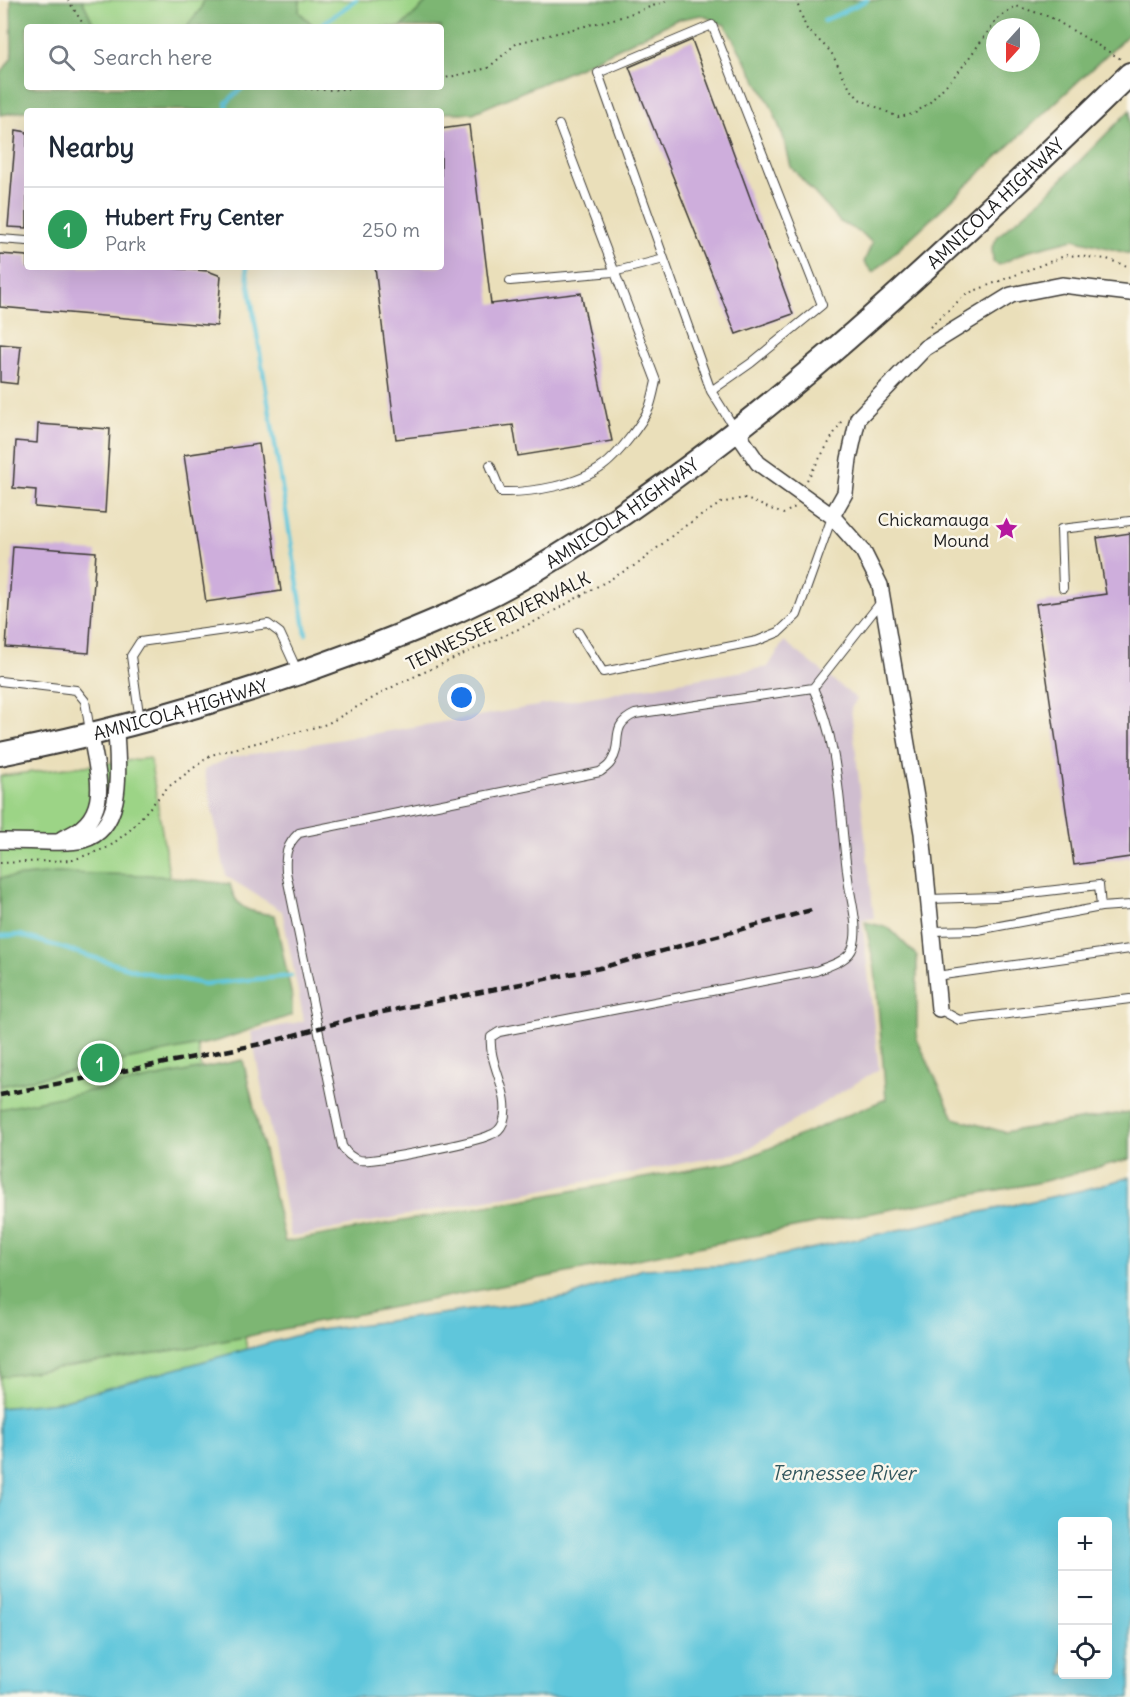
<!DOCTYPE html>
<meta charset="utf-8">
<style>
:root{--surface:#fff;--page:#f2f2f3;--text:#1f2937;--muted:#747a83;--line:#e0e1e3;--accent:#ea580c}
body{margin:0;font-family:Delius,sans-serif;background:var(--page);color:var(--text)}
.controls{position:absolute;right:18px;bottom:18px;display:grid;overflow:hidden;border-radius:6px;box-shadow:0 6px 24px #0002}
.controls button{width:54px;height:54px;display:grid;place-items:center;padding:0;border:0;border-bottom:2px solid var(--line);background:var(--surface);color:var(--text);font:30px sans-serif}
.compass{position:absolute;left:986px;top:18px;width:54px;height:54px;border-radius:50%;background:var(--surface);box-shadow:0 6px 24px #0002;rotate:201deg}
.you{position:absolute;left:462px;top:698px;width:21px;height:21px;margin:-15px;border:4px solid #fff;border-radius:50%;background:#1a73e8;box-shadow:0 0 0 9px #1a73e833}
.badge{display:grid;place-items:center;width:39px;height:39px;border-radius:50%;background:var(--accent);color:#fff;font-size:20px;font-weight:700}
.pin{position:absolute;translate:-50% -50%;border:3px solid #fff;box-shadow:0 2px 6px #0006}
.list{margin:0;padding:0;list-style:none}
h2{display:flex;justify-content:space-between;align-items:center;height:78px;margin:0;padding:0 24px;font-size:26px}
h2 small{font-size:20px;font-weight:400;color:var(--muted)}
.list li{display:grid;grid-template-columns:39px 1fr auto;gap:18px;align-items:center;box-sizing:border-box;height:84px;padding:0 24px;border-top:2px solid var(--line)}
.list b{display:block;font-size:22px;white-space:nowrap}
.list p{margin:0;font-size:20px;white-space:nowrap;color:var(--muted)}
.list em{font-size:20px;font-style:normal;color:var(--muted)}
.icon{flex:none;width:33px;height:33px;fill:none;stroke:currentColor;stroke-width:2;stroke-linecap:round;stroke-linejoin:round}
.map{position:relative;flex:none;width:1130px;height:1697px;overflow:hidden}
.search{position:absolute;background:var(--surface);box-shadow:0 6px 24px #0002;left:24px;top:24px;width:420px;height:66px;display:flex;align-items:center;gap:15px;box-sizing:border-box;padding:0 21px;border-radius:6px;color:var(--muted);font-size:22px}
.panel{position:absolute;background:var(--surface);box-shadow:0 6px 24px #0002;left:24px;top:108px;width:420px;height:162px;border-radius:6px}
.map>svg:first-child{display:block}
.industrial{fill:#cfbdcf}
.green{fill:#9cd486;stroke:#5c7851;stroke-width:1.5}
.forest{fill:#7db673;stroke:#4c6948;stroke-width:1.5;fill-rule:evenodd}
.water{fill:#5ec6db;stroke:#3d717c;stroke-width:1.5;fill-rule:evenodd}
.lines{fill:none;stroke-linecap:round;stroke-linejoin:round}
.stream{stroke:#5ec6db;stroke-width:4.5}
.building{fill:#ceaedc}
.service-casing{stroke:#3b3934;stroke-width:10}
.minor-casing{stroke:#3b3934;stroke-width:18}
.primary-casing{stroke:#3b3934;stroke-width:26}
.path{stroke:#3b3934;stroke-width:2;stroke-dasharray:1.5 4.5;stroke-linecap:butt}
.service{stroke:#fff;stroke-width:8}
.minor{stroke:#fff;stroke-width:15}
.primary{stroke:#fff;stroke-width:22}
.rail{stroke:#1c1c1c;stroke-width:4.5;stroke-dasharray:9 4.5;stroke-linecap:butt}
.labels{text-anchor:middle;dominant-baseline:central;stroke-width:5;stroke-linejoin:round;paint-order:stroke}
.street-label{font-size:18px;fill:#1c1c1c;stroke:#fbf7ec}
.poi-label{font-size:18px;fill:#1c1c1c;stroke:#fbf7ec;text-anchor:end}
.water-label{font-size:20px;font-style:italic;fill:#33585f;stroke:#fbf7ec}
</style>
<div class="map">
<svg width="1130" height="1697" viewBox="0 0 1130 1697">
<rect width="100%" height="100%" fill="#fbf7ec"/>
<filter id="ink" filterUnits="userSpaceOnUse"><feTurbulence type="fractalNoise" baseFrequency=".0167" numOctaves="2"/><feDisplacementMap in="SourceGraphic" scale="12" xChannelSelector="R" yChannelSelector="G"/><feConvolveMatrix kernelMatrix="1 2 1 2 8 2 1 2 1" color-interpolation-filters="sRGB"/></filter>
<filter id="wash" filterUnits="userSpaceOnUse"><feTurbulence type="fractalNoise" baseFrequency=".008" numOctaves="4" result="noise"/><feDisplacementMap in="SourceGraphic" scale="24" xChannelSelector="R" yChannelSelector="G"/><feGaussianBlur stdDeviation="1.35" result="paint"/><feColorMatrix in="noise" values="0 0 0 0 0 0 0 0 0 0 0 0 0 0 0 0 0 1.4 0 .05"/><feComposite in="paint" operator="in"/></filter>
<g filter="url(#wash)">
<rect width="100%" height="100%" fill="#eadfba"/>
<path class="industrial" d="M784,641l73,58 -6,9 23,210 -12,2 17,149 -136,83 -452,85 -40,-205 53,-11 -22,-110 -56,-35 -22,-106 25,-12 539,-91z"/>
<path class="green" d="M82,0h122l-4,10 -14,17h-91z
M300,0h129l-28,27h-86l-16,-15z
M150,758l97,592 -189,52 -58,6v-632z"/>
<path class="forest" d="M11,0h71l13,27h-68v60h414v-60h-40l28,-27h701v33l-257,240 -9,-11 8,-19 -9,-9 -23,-12 -49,-55 -7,-28 -12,-31 -47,-83 -24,-10 -25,5 -96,47 -107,46 -437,-4 -36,6v-40l12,-18zM995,27h36v36h-36z
M204,0h96l-1,12 16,15h-129l14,-17z
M1130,110v144l-56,-15 -44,11 -31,15 -6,-3 -1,-15 6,-11 45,-38z
M57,873l92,2 81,9c6,27 20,28 45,31l17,82v18l-74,26 -218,45v-208z
M865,922l24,6 28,28v83l37,79 50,14 126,-20v47l-93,24 -188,34 -661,131 -188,29v-268l243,-49 42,182 454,-81 147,-62 -11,-130z"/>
<path class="water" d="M1130,1177v520h-1130v-289l58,-6 254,-71 257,-34 74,-28 93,-4 347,-75zM1062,1522h46v152h-46z"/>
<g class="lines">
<path class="stream" d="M824,21l43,-21
M318,27l38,-27
M227,111l-1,-8 17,-16
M246,267l60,367
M0,936l20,-1 118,36 66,13 87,-8"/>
</g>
<g id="blocks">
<path class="building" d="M692,40l101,274 -57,20 -107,-267z
M469,125l22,179 90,-11 31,148 -94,15 -5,-31 -117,14 -21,-172h66v-138z
M16,130l11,2v96l-19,-1z
M0,254l27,2v11h130l51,4 13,5 -4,50 -217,-19z
M0,344l21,2 -4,38 -17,-2z
M38,424l72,5 -5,84 -70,-6 1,-17 -23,-2 3,-47 21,2z
M259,444l22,147 -75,11 -22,-147z
M1130,533v324l-56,8 -38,-261 70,-10 -9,-56z
M13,546l83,6 -7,101 -83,-6z"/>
</g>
</g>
<g filter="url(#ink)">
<use href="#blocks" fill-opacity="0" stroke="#3b3934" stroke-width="1.5"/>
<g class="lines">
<defs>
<path id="service" d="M0,239l27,2
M510,281l103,-9 51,-13
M711,391l40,-28 71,-58 -110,-280 -114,48 113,318 24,38
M490,465l11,27c31,1 77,-7 102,-26 14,-10 39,-42 46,-58 3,-8 5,-18 7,-27l-97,-256
M1063,588l-2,-59 69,-8
M578,632l25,40 154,-31 22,-9 18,-17 35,-98
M0,681l76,9 9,11 5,30
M813,688c28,59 26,126 35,190 2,20 12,49 5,69 -4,14 -25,19 -37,24l-317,61 -8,5c-3,28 22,58 12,86 -2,5 -7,10 -13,12 -14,7 -118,28 -131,25 -8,-2 -13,-7 -17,-14l-56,-274c-1,-17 0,-27 13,-39l301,-61c4,-3 9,-6 11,-10 13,-19 -3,-36 24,-48l178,-26 68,-86
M140,721l-9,-65 9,-14 128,-18 12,9 17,37
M928,899l67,-2 104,-12 2,22 29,-2
M931,931l47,-1 123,-23
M936,976l194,-27
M939,1009l20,11 171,-21"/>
<path id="minor" d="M736,431l22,32 74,53 31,35 17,34 42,248 17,176
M832,516l13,-23 4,-34 9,-41 67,-70 86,-53 51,-10 68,8
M63,838c50,-18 35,-63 28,-102
M0,841c21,-1 65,4 83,-1 44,-12 34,-77 33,-111"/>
<g id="primary">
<path id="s1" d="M0,754c122,-24 241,-58 357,-102 58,-22 118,-46 172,-78 226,-134 413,-319 601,-500"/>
</g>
</defs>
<use href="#service" class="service-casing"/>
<use href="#minor" class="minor-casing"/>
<use href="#primary" class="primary-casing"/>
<path class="path" d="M68,0l17,27
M796,0l10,28 25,24 18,35 10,12 39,18 16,-3 16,-12 30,-32 39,-53 17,-11 34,11 71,42
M441,79l47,-11 29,-25 104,-26 49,-17
M269,87l57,3 49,-3
M930,327l36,-33 101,-39 40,4 23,8
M807,480l35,-60
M0,863l73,-3 36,-13 22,-18 36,-41 44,-33 116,-31 69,-39 140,-64 103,-58 40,-33 42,-27 23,-5 39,16 12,-7"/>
<use href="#service" class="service"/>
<use href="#minor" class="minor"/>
<use href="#primary" class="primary"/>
<path class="rail" d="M0,1095l266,-52 92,-26 242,-49 215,-59"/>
</g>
</g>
<defs>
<symbol id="sight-bare" viewBox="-9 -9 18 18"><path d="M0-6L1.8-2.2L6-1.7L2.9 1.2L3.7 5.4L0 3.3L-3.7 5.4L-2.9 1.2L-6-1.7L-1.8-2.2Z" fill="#b5179e" stroke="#fbf7ec" stroke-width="2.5" paint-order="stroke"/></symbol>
</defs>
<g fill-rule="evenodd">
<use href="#sight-bare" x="990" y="512" width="33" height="33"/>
</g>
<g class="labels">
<g class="street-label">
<text stroke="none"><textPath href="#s1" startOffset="1158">AMNICOLA HIGHWAY</textPath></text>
<text stroke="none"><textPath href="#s1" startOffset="672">AMNICOLA HIGHWAY</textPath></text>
<text transform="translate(498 621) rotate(-26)">TENNESSEE RIVERWALK</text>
<text stroke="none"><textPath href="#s1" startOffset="186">AMNICOLA HIGHWAY</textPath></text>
</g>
<g class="poi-label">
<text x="989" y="519">Chickamauga<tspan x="989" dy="21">Mound</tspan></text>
</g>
<g class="water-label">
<text x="843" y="1472">Tennessee River</text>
</g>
</g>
</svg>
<div class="controls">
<button>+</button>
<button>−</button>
<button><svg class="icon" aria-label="locate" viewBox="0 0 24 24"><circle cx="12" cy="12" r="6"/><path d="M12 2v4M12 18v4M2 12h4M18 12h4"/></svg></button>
</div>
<svg class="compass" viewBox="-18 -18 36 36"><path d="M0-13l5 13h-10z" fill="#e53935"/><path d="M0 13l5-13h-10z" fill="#747a83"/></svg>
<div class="you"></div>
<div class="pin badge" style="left:100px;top:1063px;background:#2e9e5b">1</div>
<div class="search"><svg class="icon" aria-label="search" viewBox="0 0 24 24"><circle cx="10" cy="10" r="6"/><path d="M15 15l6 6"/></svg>Search here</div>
<section class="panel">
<h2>Nearby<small></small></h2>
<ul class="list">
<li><span class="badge" style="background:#2e9e5b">1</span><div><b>Hubert Fry Center</b><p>Park</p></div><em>250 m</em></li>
</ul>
</section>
</div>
